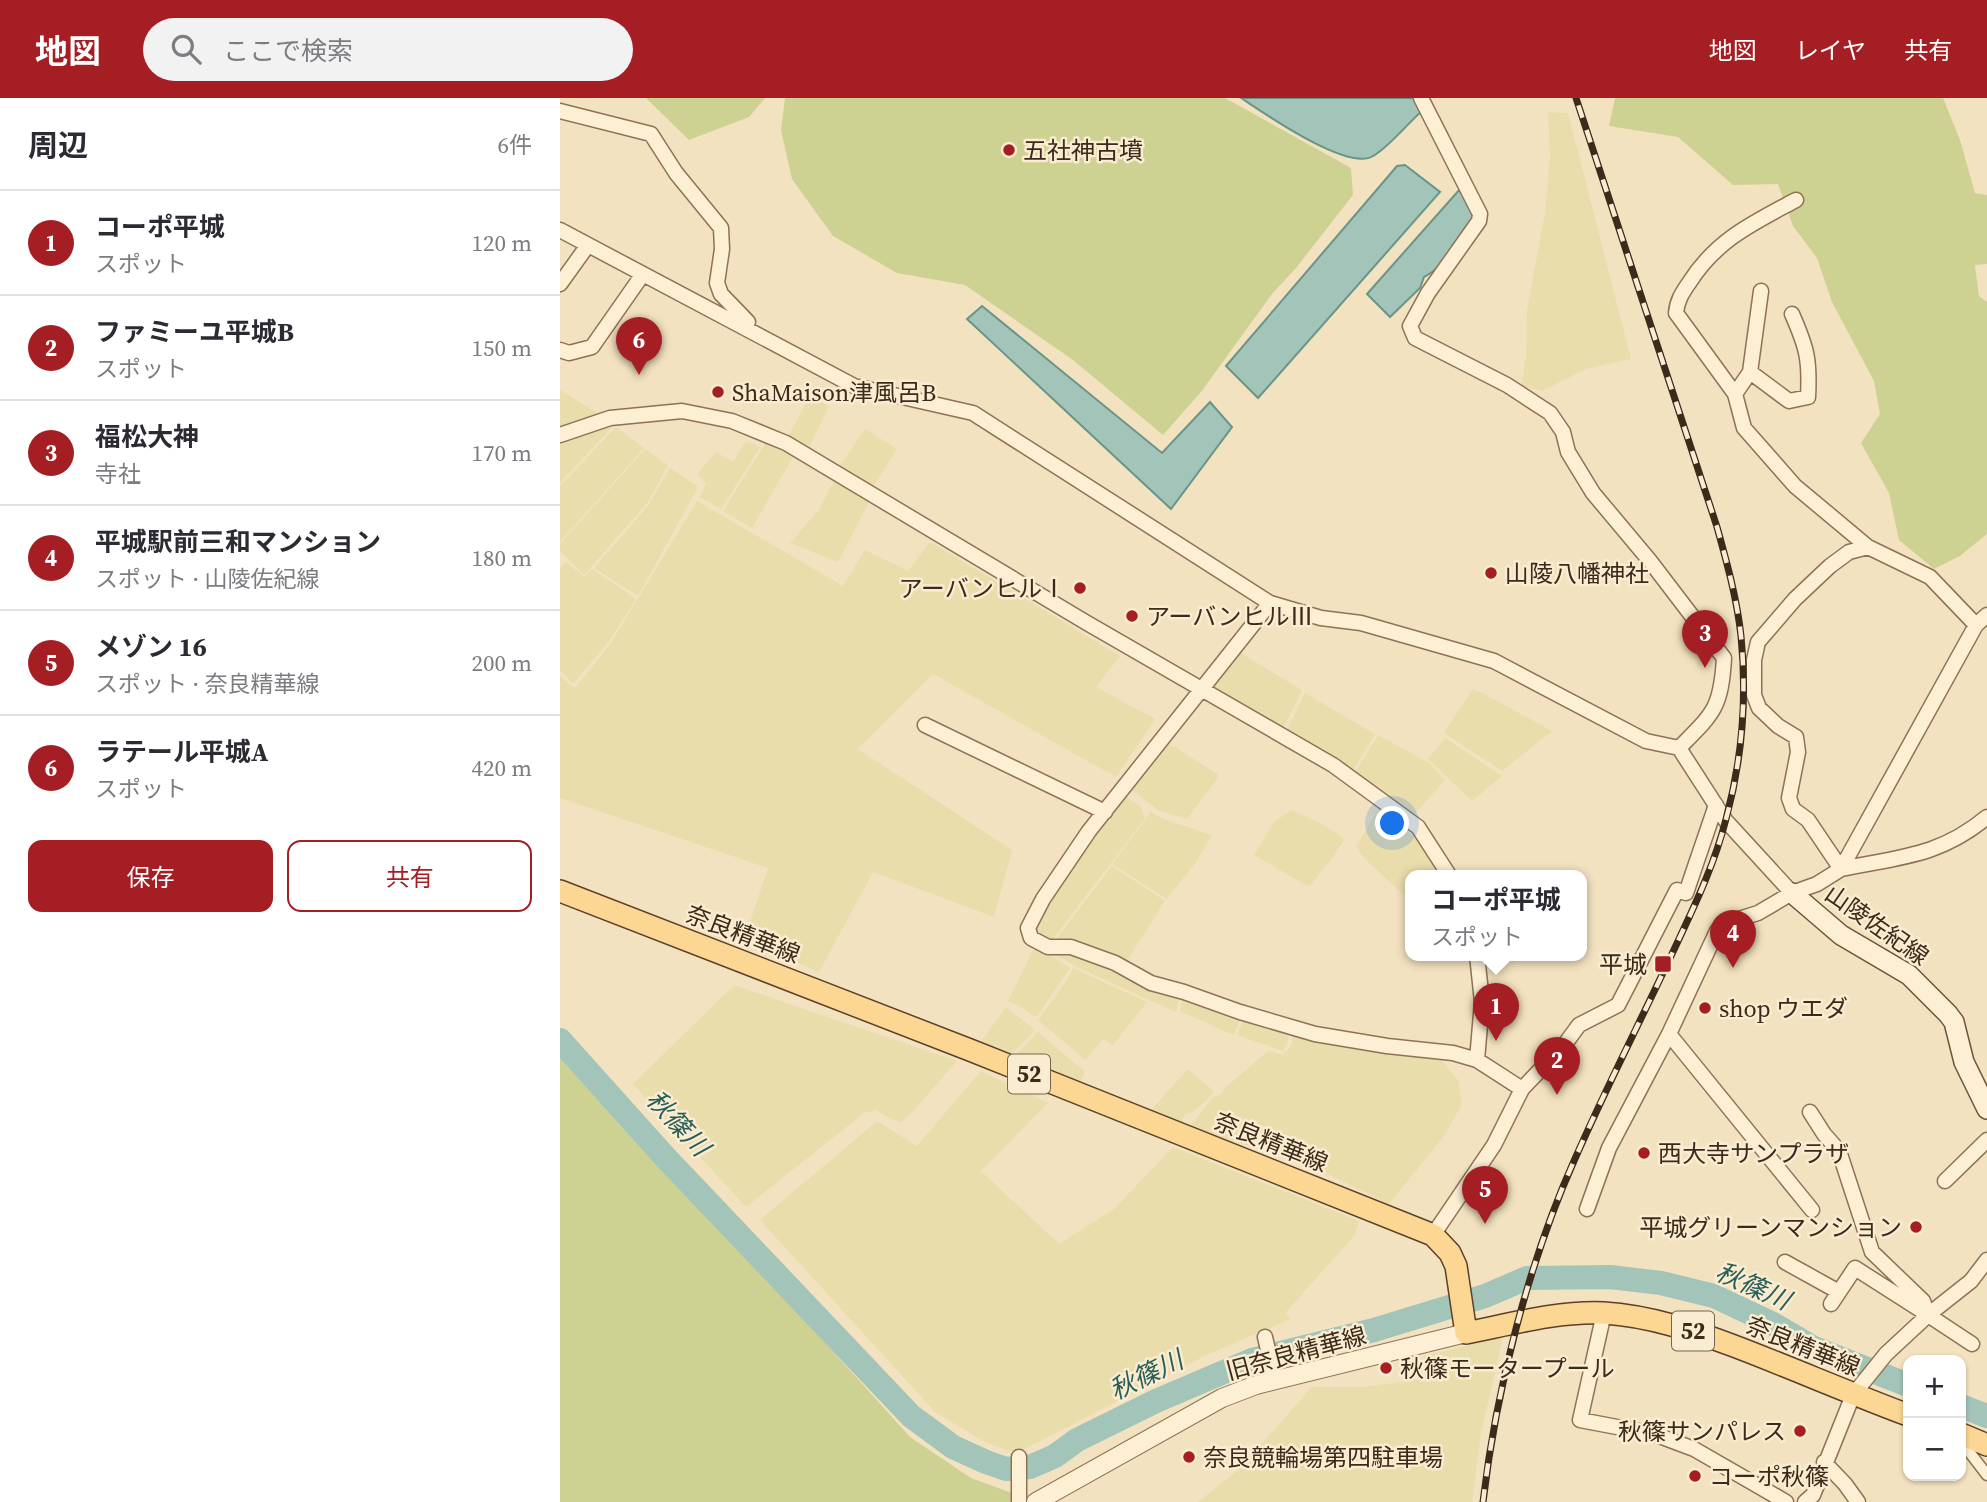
<!DOCTYPE html>
<html lang="ja">
<meta charset="utf-8">
<style>
:root{--surface:#fff;--page:#f2f2f3;--text:#2b2b33;--muted:#7c7c81;--line:#e1e1e2;--accent:#a41e24}
body{margin:0;font-family:"Source Serif 4","Noto Sans JP",serif;background:var(--page);color:var(--text)}
.controls{position:absolute;right:21px;bottom:21px;display:grid;overflow:hidden;border-radius:14px;box-shadow:0 2px 5px #0004}
.controls button{width:63px;height:63px;display:grid;place-items:center;padding:0;border:0;border-bottom:2px solid var(--line);background:var(--surface);color:var(--text);font:35px sans-serif}
.you{position:absolute;left:833px;top:726px;width:24px;height:24px;margin:-18px;border:5px solid #fff;border-radius:50%;background:#1a73e8;box-shadow:0 0 0 10px #1a73e833}
.badge{display:grid;place-items:center;width:46px;height:46px;border-radius:50%;background:var(--accent);color:#fff;font-size:23px;font-weight:700}
.pin{position:absolute;translate:-50% -58px;filter:drop-shadow(0 2px 4px #0008)}
.pin::after{content:'';position:absolute;top:37px;width:24px;height:21px;background:inherit;clip-path:polygon(0 0,100% 0,50% 100%)}
.popup{position:absolute;left:845px;top:772px;width:182px;height:91px;box-sizing:border-box;display:grid;place-content:center;border-radius:14px;background:var(--surface);filter:drop-shadow(0 2px 5px #0005);font-size:23px;white-space:nowrap;color:var(--muted)}
.popup b{font-size:26px;color:var(--text)}
.popup::after{content:'';position:absolute;left:50%;top:100%;margin-left:-14px;border:14px solid transparent;border-top-color:var(--surface)}
.list{margin:0;padding:0;list-style:none}
h2{display:flex;justify-content:space-between;align-items:center;height:91px;margin:0;padding:0 28px;font-size:30px}
h2 small{font-size:23px;font-weight:400;color:var(--muted)}
.list li{display:grid;grid-template-columns:46px 1fr auto;gap:21px;align-items:center;box-sizing:border-box;height:105px;padding:0 28px;border-top:2px solid var(--line)}
.list b{display:block;font-size:26px;white-space:nowrap}
.list p{margin:0;font-size:23px;white-space:nowrap;color:var(--muted)}
.list em{font-size:23px;font-style:normal;color:var(--muted)}
.actions{display:flex;gap:14px;padding:21px 28px}
.actions a{flex:1;padding:16px 0;border:2px solid var(--accent);border-radius:14px;text-align:center;font-size:24px;color:var(--accent)}
.actions .main{background:var(--accent);color:#fff}
.icon{flex:none;width:38px;height:38px;fill:none;stroke:currentColor;stroke-width:2;stroke-linecap:round;stroke-linejoin:round}
.map{position:relative;flex:none;width:1427px;height:1404px;overflow:hidden}
header{display:flex;align-items:center;gap:42px;box-sizing:border-box;height:98px;padding:0 35px;background:var(--accent);color:#fff}
header strong{font-size:33px}
nav{display:flex;gap:38px;margin-inline-start:auto;font-size:24px}
.search{width:490px;height:63px;background:var(--page);display:flex;align-items:center;gap:18px;box-sizing:border-box;padding:0 24px;border-radius:38px;color:var(--muted);font-size:26px}
main{display:flex}
aside{flex:1;background:var(--surface)}
.map>svg:first-child{display:block}
.farmland{fill:#eaddac}
.green{fill:#cdd292}
.water{fill:#a3c4b9;stroke:#699488;stroke-width:2}
.lines{fill:none;stroke-linecap:round;stroke-linejoin:round}
.river{stroke:#a3c4b9;stroke-width:24}
.pedestrian-casing{stroke:#8e7255;stroke-width:13}
.minor-casing{stroke:#8e7255;stroke-width:17}
.tertiary-casing{stroke:#8e7255;stroke-width:20}
.secondary-casing{stroke:#705239;stroke-width:22}
.primary-casing{stroke:#5b3f2a;stroke-width:24}
.pedestrian{stroke:#fdefd4;stroke-width:10}
.minor{stroke:#fdefd4;stroke-width:14}
.tertiary{stroke:#fdefd4;stroke-width:18}
.secondary{stroke:#fdefd4;stroke-width:19}
.primary{stroke:#fbd793;stroke-width:21}
.rail-casing{stroke:#3c2a1b;stroke-width:7}
.rail{stroke:#f9ecd0;stroke-width:4.5;stroke-dasharray:13;stroke-linecap:butt}
.poi-dot{fill:#a41e24;stroke:#f9ecd0;stroke-width:2.5}
.labels{text-anchor:middle;dominant-baseline:central;stroke-width:5;stroke-linejoin:round;paint-order:stroke}
.shield{fill:#f9ecd0;stroke:#756451;stroke-width:2}
.shield-label{font-size:23px;font-weight:bold;fill:#3c2a1b}
.poi-label{font-size:24px;fill:#3c2a1b;stroke:#f9ecd0;text-anchor:start}
.street-label{font-size:24px;fill:#3c2a1b;stroke:#f9ecd0}
.water-label{font-size:26px;font-style:italic;fill:#295e58;stroke:#f9ecd0}
</style>
<header>
<strong>地図</strong>
<div class="search"><svg class="icon" aria-label="search" viewBox="0 0 24 24"><circle cx="10" cy="10" r="6"/><path d="M15 15l6 6"/></svg>ここで検索</div>
<nav><a>地図</a><a>レイヤ</a><a>共有</a></nav>
</header>
<main>
<aside>
<h2>周辺<small>6件</small></h2>
<ul class="list">
<li><span class="badge">1</span><div><b>コーポ平城</b><p>スポット</p></div><em>120 m</em></li>
<li><span class="badge">2</span><div><b>ファミーユ平城B</b><p>スポット</p></div><em>150 m</em></li>
<li><span class="badge">3</span><div><b>福松大神</b><p>寺社</p></div><em>170 m</em></li>
<li><span class="badge">4</span><div><b>平城駅前三和マンション</b><p>スポット · 山陵佐紀線</p></div><em>180 m</em></li>
<li><span class="badge">5</span><div><b>メゾン 16</b><p>スポット · 奈良精華線</p></div><em>200 m</em></li>
<li><span class="badge">6</span><div><b>ラテール平城A</b><p>スポット</p></div><em>420 m</em></li>
</ul>
<div class="actions"><a class="main">保存</a><a>共有</a></div>
</aside>
<div class="map">
<svg width="1427" height="1404" viewBox="0 0 1427 1404">
<rect width="100%" height="100%" fill="#f3e2bf"/>
<path class="farmland" d="M988,14l20,1 63,246 -46,10 -42,22 -22,-5 5,-30 1,-46 18,-97 5,-57z
M0,292l44,27 -44,14z
M250,298l19,10 -22,45 -21,-11z
M48,325l5,3 -53,57v-42z
M56,329l28,21 -84,94v-56z
M305,331l32,20 -25,39 -34,-19z
M186,343l14,6 -39,62 -21,-12 6,-14 -9,-9 19,-22 17,10z
M207,343l27,14 -42,73 -29,-17z
M85,351l23,16 -20,37 -64,73 -24,-24v-7z
M110,370l28,19 -60,109 -44,-28 53,-61z
M274,383l36,19 -32,62 -48,-19 28,-32z
M137,403l146,85 22,-36 43,21 22,-29 190,114 -24,31 59,32 -39,58 -183,-103 -75,75 154,101 -18,67 -121,-45 -54,100 -75,-32 24,-72 -208,-70v-122l15,12 36,-45z
M6,464l18,15 8,-8 44,30 -26,41 -37,44 -13,-13v-103z
M679,554l63,38 -20,40 -71,-44z
M913,591l8,3 71,39 -50,40 -55,-36 -2,-4z
M745,595l70,41 -23,38 -66,-40z
M818,637l51,28 16,17 -33,37 -21,-18 -37,-25z
M885,640l57,38 -30,25 -44,-42z
M602,645l13,4 42,27 1,4 -31,41 -29,-9 -29,-22z
M564,697l17,12 4,11 -94,124 -12,-5 -4,-6v-12l7,-13z
M819,710l43,36 20,31h-32v26l-46,-43 -8,-11z
M731,712l29,13 21,13 3,4 -13,20 -20,24 -4,2 -53,-31 19,-32z
M591,714l12,7 49,16 -16,27 -29,37 -55,-35z
M552,768l53,35 -40,63 -72,-21z
M475,848l35,22 -33,48h-4l-11,-9 -14,-6z
M492,855h18l110,43 -4,16 -97,-44z
M513,870l74,34 -34,43 -10,-6 -18,21 -47,-40 29,-40z
M174,887l223,76 -44,50 -12,11 -8,-2 -17,-10 -12,3 -118,94 -113,-123z
M625,901l56,18 -6,15 -2,3 -53,-24 2,-10z
M446,909l29,23 -26,26 -31,-10z
M684,921l45,11 -1,11 -5,10 -46,-16z
M733,932l147,29 18,21 4,24 -18,32 -55,68 -74,-36 -125,-41 22,-29 10,-4 3,-6 44,-38 13,5 5,-4 5,-7z
M478,934l47,40 -6,13 -66,-27z
M628,971l26,22 -7,9 -15,12 -7,2 -3,9 -31,-13z
M421,973l67,32 -67,68 78,73 55,-35 59,-62 186,74 -4,14 -70,78 5,6 -83,36 -188,97 -10,-1 -24,-9 -50,-30 -175,-192 117,-99 40,25z
M943,1239l-22,96 -9,69h-274l41,-33 73,-82h53l63,-9 -4,-22z"/>
<path class="green" d="M86,0h119l-16,19 -60,23z
M225,0h440l126,70 2,27 -57,73 -24,26 -71,98 -38,43 -90,-75 -108,-75 -68,-12 -64,-37 -41,-57 -11,-49z
M1055,0h328l17,42 15,53 12,2v69l-12,1 4,31 8,6v232l-27,22 -26,13 -35,-29 -10,-47 -28,-50 19,-29 -6,-33 -42,-79 -15,-44 -24,-32 -15,-42 -45,1 -55,-48 -69,-11z
M0,950l350,389 61,41 41,15 2,9h-454z"/>
<path class="water" d="M681,0h173l8,13c-14,12 -34,37 -49,45 -25,16 -109,-43 -132,-58z
M845,67l35,27 -182,206 -32,-32 171,-200z
M900,91l15,28c-14,20 -28,49 -51,60l-4,11 -30,29 -23,-23z
M422,208l180,147 48,-51 22,25 -61,82 -204,-190z"/>
<g class="lines">
<path class="river" d="M0,942l105,117 246,259 42,31 33,15 20,7 24,-2 25,-11 22,-16 79,-39 96,-41 122,-30 111,-34 42,-18 83,-1 51,6 53,13 61,29 39,23 94,37
M1401,1308l26,10"/>
<defs>
<path id="pedestrian" d="M1401,1343l26,34"/>
<path id="minor" d="M861,0l59,116 -1,7 -51,72 -18,33 5,12 92,47 43,28 13,19 5,20 25,41 57,68 74,97c-3,50 -10,55 -45,90
M0,13l91,23 25,39 45,55 1,21 -5,34 4,11 27,28 -5,5
M1236,102c-43,23 -80,40 -107,83 -7,10 -12,18 -13,30l59,81 9,34 51,58 73,61 62,30 46,48
M0,132l294,156 119,27 297,190 51,15 40,5 133,38 152,80 33,7 47,73 66,72
M0,186l28,-39
M0,252l9,3 23,-6 51,-73
M1190,274l39,29 19,-4c2,-37 -1,-49 -16,-83
M1175,296l15,-22 11,-81
M0,337l50,-17 72,-7 50,10 54,22 301,180 246,142 85,62 31,48
M1308,449l-19,5 -19,14 -35,33 -37,43 -4,18v35l5,13 19,18 18,11 2,15 -9,46 4,11 15,11 33,49c57,-12 98,-12 146,-52
M710,505l-181,228 -46,68 -15,29 3,10 17,9h23l44,16 36,20 33,9 56,20 75,22 72,12 66,7 24,7 45,29
M365,627l180,87
M1109,936l143,176
M917,962l5,-58 -5,-47
M1250,1014l14,22 15,17 33,101 51,49 5,14 44,29
M1385,1083l42,-41
M1027,1111l22,-61 60,-114 48,-103 9,-8 32,-10 34,-20 25,-9 24,-15 135,-244 11,-10
M873,1137l61,-90 28,-56 43,-45 14,-19 39,-20 59,-115 9,3 30,-88
M1225,1164l54,30
M1271,1206l24,-36 72,46
M1044,1215l-24,107 74,14 40,15 92,53
M705,1239l10,43
M1264,1364l21,22 13,18
M459,1404v-45
M1245,1404l8,-7 40,-100 33,-41 42,-39 43,-34 16,-21"/>
<path id="tertiary" d="M476,1404l186,-104 34,-13 210,-52"/>
<path id="secondary" d="M1232,795l49,42 68,40 39,39 6,8 10,40 23,47"/>
<path id="primary" d="M0,793l410,159 463,185 17,18 6,13 10,67c45,-9 92,-22 138,-20 46,3 87,17 130,33 58,22 115,47 174,69
M1401,1336l26,11"/>
</defs>
<use href="#pedestrian" class="pedestrian-casing"/>
<use href="#minor" class="minor-casing"/>
<use href="#tertiary" class="tertiary-casing"/>
<use href="#secondary" class="secondary-casing"/>
<use href="#primary" class="primary-casing"/>
<use href="#pedestrian" class="pedestrian"/>
<use href="#minor" class="minor"/>
<use href="#tertiary" class="tertiary"/>
<use href="#secondary" class="secondary"/>
<use href="#primary" class="primary"/>
<defs>
<path id="rail" d="M923,1404c13,-112 45,-238 91,-341 30,-69 65,-137 97,-205 21,-45 43,-89 55,-137 16,-59 21,-123 15,-183 -4,-37 -14,-73 -24,-109l-141,-429"/>
</defs>
<use href="#rail" class="rail-casing"/>
<use href="#rail" class="rail"/>
</g>
<g class="poi-dot">
<circle cx="449" cy="52" r="7"/>
<circle cx="158" cy="294" r="7"/>
<circle cx="931" cy="475" r="7"/>
<circle cx="520" cy="490" r="7"/>
<circle cx="572" cy="518" r="7"/>
<rect x="1094" y="857" width="18" height="18" rx="3.5"/>
<circle cx="1145" cy="910" r="7"/>
<circle cx="1084" cy="1055" r="7"/>
<circle cx="1356" cy="1129" r="7"/>
<circle cx="826" cy="1270" r="7"/>
<circle cx="1240" cy="1333" r="7"/>
<circle cx="629" cy="1359" r="7"/>
<circle cx="1135" cy="1378" r="7"/>
</g>
<g class="labels">
<g class="shield">
<rect x="448" y="956.5" width="42" height="39" rx="5"/>
<rect x="1112" y="1213.5" width="42" height="39" rx="5"/>
</g>
<g class="shield-label">
<text x="469" y="976">52</text>
<text x="1133" y="1233">52</text>
</g>
<g class="poi-label">
<text x="463" y="52">五社神古墳</text>
<text x="172" y="294">ShaMaison津風呂B</text>
<text x="945" y="475">山陵八幡神社</text>
<text x="506" y="490" text-anchor="end">アーバンヒルⅠ</text>
<text x="586" y="518">アーバンヒルⅢ</text>
<text x="1087" y="866" text-anchor="end">平城</text>
<text x="1159" y="910">shop ウエダ</text>
<text x="1098" y="1055">西大寺サンプラザ</text>
<text x="1342" y="1129" text-anchor="end">平城グリーンマンション</text>
<text x="840" y="1270">秋篠モータープール</text>
<text x="1226" y="1333" text-anchor="end">秋篠サンパレス</text>
<text x="643" y="1359">奈良競輪場第四駐車場</text>
<text x="1149" y="1378">コーポ秋篠</text>
</g>
<g class="street-label">
<text transform="translate(1317 827) rotate(35)">山陵佐紀線</text>
<text transform="translate(183 836) rotate(21)">奈良精華線</text>
<text transform="translate(711 1044) rotate(22)">奈良精華線</text>
<text transform="translate(1243 1248) rotate(22)">奈良精華線</text>
<text transform="translate(736 1255) rotate(-15)">旧奈良精華線</text>
</g>
<g class="water-label">
<text transform="translate(118 1025) rotate(47)">秋篠川</text>
<text transform="translate(1193 1188) rotate(24)">秋篠川</text>
<text transform="translate(586 1277) rotate(-26)">秋篠川</text>
</g>
</g>
</svg>
<div class="controls">
<button>+</button>
<button>−</button>
</div>
<div class="you"></div>
<div class="pin badge" style="left:936px;top:943px">1</div>
<div class="popup"><b>コーポ平城</b>スポット</div>
<div class="pin badge" style="left:997px;top:997px">2</div>
<div class="pin badge" style="left:1145px;top:570px">3</div>
<div class="pin badge" style="left:1173px;top:870px">4</div>
<div class="pin badge" style="left:925px;top:1126px">5</div>
<div class="pin badge" style="left:79px;top:277px">6</div>
</div>
</main>
